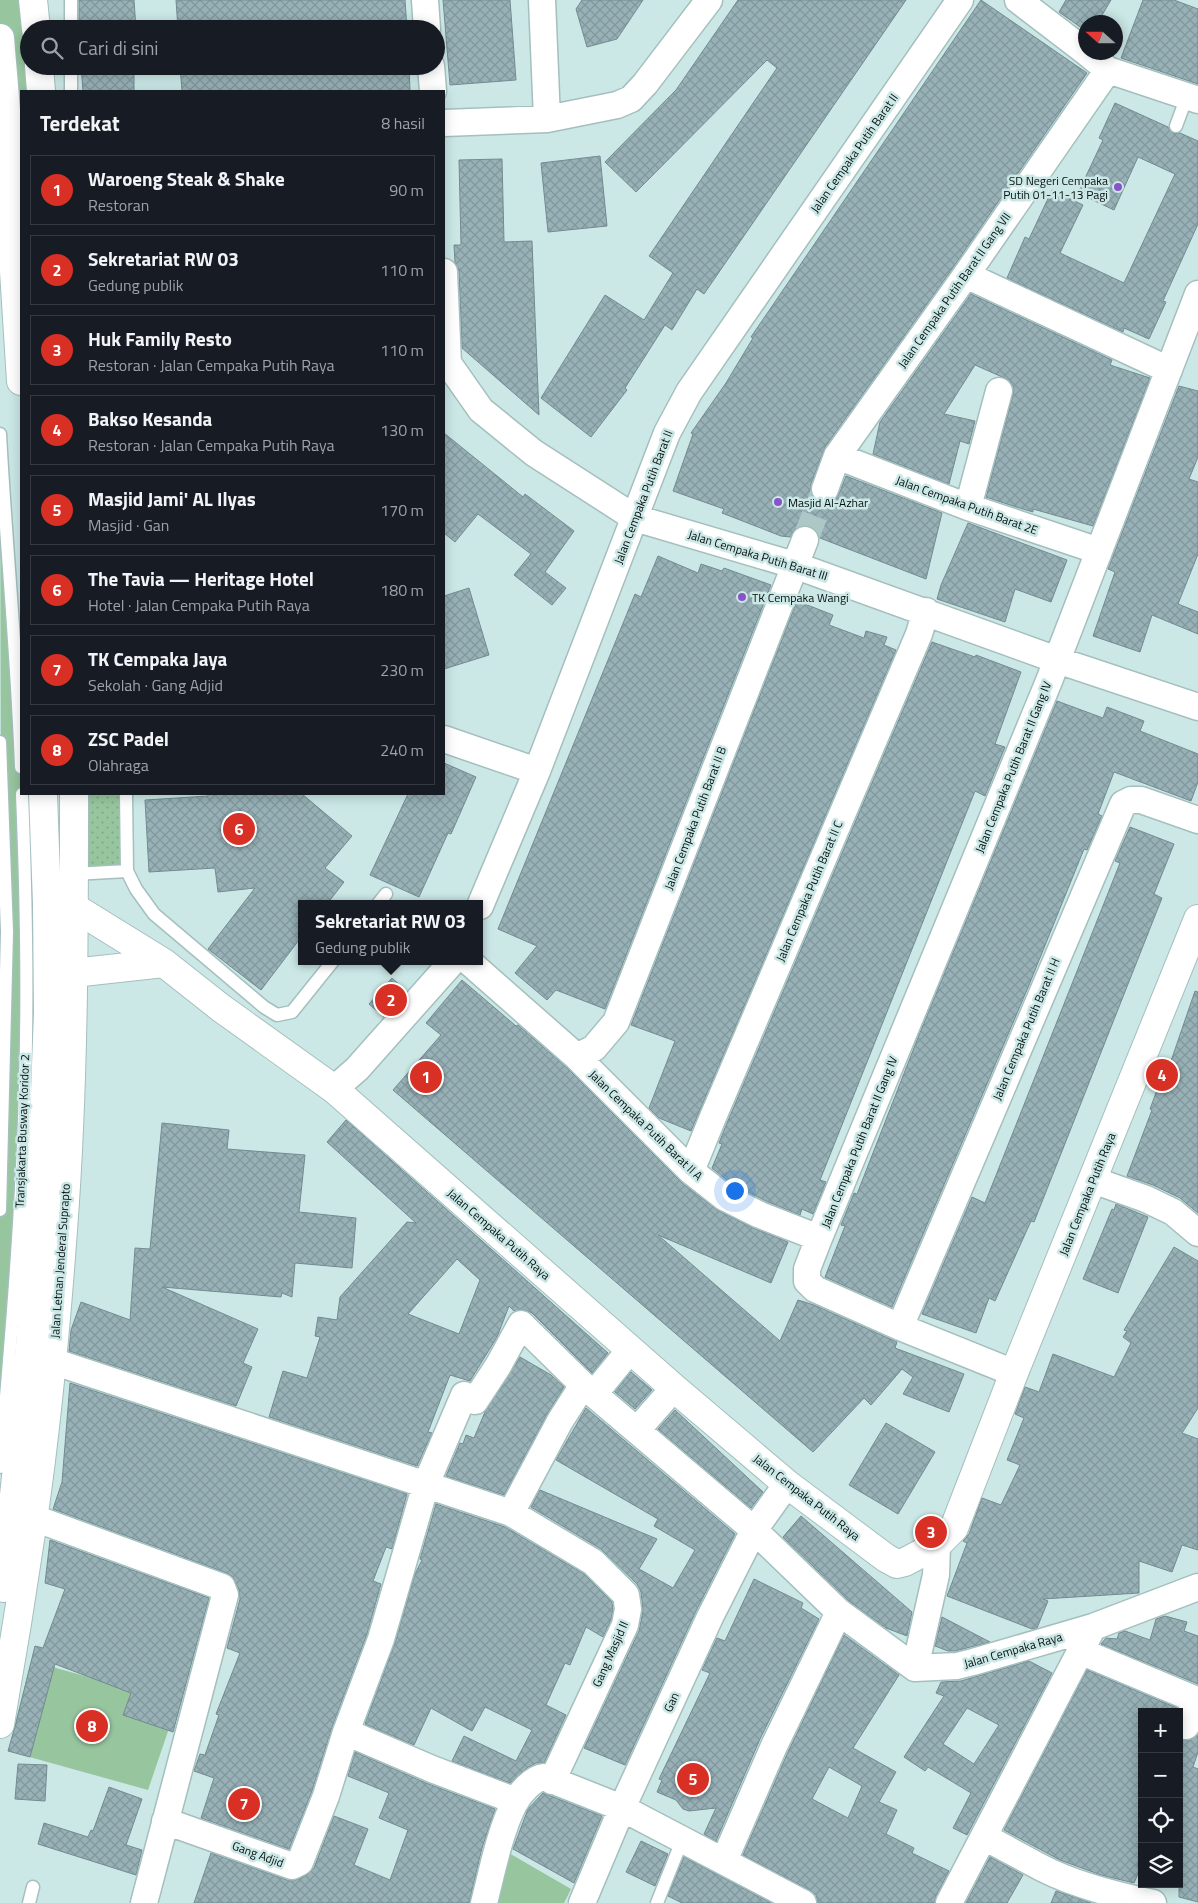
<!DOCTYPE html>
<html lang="id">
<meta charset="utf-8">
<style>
:root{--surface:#171b24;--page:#242831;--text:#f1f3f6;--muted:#9ea1a6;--line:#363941;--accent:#d93025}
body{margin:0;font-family:"Titillium Web",sans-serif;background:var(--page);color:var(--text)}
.controls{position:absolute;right:15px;bottom:15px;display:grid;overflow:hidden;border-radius:0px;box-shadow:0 2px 12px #0003}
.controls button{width:45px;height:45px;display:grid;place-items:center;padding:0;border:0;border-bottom:1px solid var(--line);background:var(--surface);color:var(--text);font:25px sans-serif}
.compass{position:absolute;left:1078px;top:15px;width:45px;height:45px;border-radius:50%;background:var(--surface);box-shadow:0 2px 12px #0003;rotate:291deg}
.you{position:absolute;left:734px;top:1190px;width:18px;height:18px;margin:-12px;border:4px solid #fff;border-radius:50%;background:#1a73e8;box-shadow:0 0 0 8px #1a73e833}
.badge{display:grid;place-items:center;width:32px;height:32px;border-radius:50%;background:var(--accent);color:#fff;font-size:16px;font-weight:700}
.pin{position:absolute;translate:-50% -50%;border:2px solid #fff;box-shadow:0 1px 5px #0006}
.popup{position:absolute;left:298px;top:900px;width:185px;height:65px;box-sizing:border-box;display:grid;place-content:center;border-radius:0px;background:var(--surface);filter:drop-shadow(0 1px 4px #0005);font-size:16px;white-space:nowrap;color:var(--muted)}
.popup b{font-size:19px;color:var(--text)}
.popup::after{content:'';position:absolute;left:50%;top:100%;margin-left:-10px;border:10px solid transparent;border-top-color:var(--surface)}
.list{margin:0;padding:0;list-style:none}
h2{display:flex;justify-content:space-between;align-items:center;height:65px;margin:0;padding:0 20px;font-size:21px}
h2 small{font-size:16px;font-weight:400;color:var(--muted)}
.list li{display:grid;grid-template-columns:32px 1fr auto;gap:15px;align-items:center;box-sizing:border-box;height:70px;margin:0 10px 10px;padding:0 10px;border:1px solid var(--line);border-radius:0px}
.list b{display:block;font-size:19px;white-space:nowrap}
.list p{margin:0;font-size:16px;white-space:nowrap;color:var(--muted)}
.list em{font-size:16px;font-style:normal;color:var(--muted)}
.icon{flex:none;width:28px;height:28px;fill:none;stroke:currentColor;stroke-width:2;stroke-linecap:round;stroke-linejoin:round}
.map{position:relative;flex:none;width:1198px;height:1903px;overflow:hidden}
.search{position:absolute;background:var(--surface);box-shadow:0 2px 12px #0003;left:20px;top:20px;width:425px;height:55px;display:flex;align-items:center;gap:12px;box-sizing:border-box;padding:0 18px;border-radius:28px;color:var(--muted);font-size:19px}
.panel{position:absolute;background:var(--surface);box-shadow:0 2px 12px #0003;left:20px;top:90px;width:425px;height:705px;border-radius:0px}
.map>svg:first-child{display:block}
.grass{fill:#97c69e}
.park{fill:url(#park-dots)}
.building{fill:url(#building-cross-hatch);stroke:#728b91;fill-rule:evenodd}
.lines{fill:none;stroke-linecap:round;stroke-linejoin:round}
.minor-tunnel{stroke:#adc7c6;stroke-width:26;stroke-dasharray:26 13;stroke-linecap:butt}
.service-casing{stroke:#a4bfbe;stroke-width:15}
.minor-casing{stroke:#a4bfbe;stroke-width:29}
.tertiary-casing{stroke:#a4bfbe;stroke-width:30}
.primary-casing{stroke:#a4bfbe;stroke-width:30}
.service{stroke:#fff;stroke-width:12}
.minor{stroke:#fff;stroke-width:26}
.tertiary{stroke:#fff;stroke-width:28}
.primary{stroke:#fff;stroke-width:28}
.poi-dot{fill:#8953cb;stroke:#cbe8e6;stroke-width:2}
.labels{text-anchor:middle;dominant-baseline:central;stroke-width:5;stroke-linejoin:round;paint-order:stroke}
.street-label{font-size:12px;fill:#060f0f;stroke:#cbe8e6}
.poi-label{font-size:12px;fill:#060f0f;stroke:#cbe8e6;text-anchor:start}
</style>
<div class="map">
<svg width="1198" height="1903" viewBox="0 0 1198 1903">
<defs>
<pattern id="park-dots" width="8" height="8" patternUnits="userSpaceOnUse" patternTransform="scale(1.25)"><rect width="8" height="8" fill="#97c69e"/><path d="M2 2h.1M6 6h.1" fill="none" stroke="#81a987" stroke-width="1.8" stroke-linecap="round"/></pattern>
<pattern id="building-cross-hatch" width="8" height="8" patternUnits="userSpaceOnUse" patternTransform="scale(1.25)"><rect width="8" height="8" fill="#97b1b7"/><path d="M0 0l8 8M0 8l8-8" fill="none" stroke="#81979c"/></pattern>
</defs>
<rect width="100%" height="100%" fill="#cbe8e6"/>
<path class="grass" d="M0,0h33l-4,29v37l12,25h-20v281l-21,-334z
M0,428l21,341 5,255 -26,443v-275l2,-40z
M31,1661l147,41 -30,88 -140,-39z
M500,1848l71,41 -7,14h-77z"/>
<path class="park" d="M74,794h52l1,77 -53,3z"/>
<path class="building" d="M79,0h55l2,29h-57z
M176,0h229l2,29h-229z
M443,0h67l6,80 -66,5z
M582,0h61l-26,39 -30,8 -11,-38z
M738,0h168l-202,294 -7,-5 -25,41 -7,-5 -40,63 2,2 -36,47 -50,-39 64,-103 39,25 29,-47 -24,-17 128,-188 -10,-8 -131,132 -31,-30 71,-72z
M981,0l106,73 -133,193 -129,181 -14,37 -1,8 3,6 7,5 8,1 7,-4 4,-6 7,-18 96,37 -16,66 -106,-41 -3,-7 -7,-5 -8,-1 -6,3 -6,9 -9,-1 -59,-23 2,-4 -51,-18 20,-57 -2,-1 35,-50 27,-45 -2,-1z
M1066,0h45l-13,22h-12v9l-27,-19z
M1143,0h31l24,9v75l-77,-26z
M81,66h53v25h-51z
M180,66h229l1,25h-228z
M1115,103l53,24 5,6h7l18,8v83l-35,77 3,1 -17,37 -25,-11 -1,4 -116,-54 18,-41 4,2 23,-49 31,15 -23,48 64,30 51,-109 -37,-17 -24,53 -36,-17 25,-53 -4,-2z
M600,156l7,70 -59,6 -7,-69z
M502,159l2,83 28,-1 7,174 -77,-67 -3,-77 -4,-9 -1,-17h7l-2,-85z
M971,294l141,66 -2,5 40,13 -57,148 -60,-17v3l-20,-6 -27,-9 27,-102 1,-7 -5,-8 -34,-15 -31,49 31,7 -6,23 -9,-3 -11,43 -76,-30 7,-32z
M1179,386l19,5v66l-9,22 9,3v72l-20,50 20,8v22l-46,-19 -12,37 -47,-16 22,-64 -7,-3z
M444,433l79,64 2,-3 49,37 -29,41 21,16 -14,17 -38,-30 17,-21 -53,-40 -23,28 -11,-9z
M968,523l99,37 -16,42 -36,-13 -10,33 -68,-23 4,-14z
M658,556l40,17 3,-9 21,7 2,-3 47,17 -166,424 -49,-19 -9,10 -32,-27 22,-27 -39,-17 137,-335 6,3z
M469,588l20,67 -45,14v-73z
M797,601l36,14 -4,10 35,13 2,-7 21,6 -3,8 12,5 -205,481 -32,-13 -10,-10 26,-67 -44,-16z
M932,642l43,15 1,-2 45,17 -26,72 10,3 -20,49 -10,-5 -155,389 6,2 -13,32 -11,-5 -2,6 -34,-14 -34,-17 -20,-16 10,-24 -3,-1 8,-20z
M1057,701l46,17 4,-11 37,14 -4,10 58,23v28l-7,19 -77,-29 -16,42 4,2 -15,34 -3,-1 -55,136 -137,322 -67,-30 20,-51 -4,-1 13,-32 3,1 62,-159z
M444,763l32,14 -25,57 -3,-1 -29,64 -49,-22 38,-81h36z
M208,794h94l50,42 -27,32 19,14 -17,22h-25v32l-41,54 -53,-41 47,-61 -37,4 -3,-24 -66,4 -4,-72 63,-4z
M1130,827l44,17 -20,50 8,4 -128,324 -3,-1 -36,80 -6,-3 -13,35 -54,-19 50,-117 13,6 135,-340 -5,-2z
M392,978l14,13 -22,26 -15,-13z
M462,980l54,46 2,-1 49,43 115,115 35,27 36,18 35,14 -17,41 -113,-48 122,106 18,-41 16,5 83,37 -2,6 69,26 -15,38 -46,-18 10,-17 -11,-8 -31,36 -7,-7 -51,54 -420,-362 48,-55 -15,-12z
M1195,991l3,1v221l-18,-15 -27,-13 -26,-9 25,-66 -2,-1 18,-49 3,1z
M346,1120l262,233 -16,20 -60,-60 -7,-3 -11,1 -5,-5 -12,31 -27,44 -20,-6 -22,57 4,1 -15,33 -148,-49 14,-46 24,7 13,-41 -5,-1 3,-19 19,3 3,-23 67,-75 9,1 -89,-81zM457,1259l23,21 -21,54 -51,-20z
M162,1123l67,7 -2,19 78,6 -6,57 57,6 -4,50 -57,-5 -3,34 -10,-4 -1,4 -119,-10 96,42 -15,34 9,4 -16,39 -167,-55 2,-21 10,-28 49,18 5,-72 15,1z
M1116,1204l32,13 -30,76 -35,-14 29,-70 2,1z
M1174,1247l24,14v147l-16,25 16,6v111l-16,-5 -10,27 -33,-11v32l-96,6 5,2 -11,27 -5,1 -85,-33 20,-53 -4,-2 6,-7 13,-36 19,7 19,-40 -13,-5 17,-42 -9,-4 10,-27 14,5 14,-38 61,23 17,-34 -8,-6 4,-6 -3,-1z
M520,1357l31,18 13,12 -17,27 -43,81 -58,-19 14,-33 3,1 3,-9 8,3 11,-26z
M631,1372l21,18 -17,19 -20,-17z
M70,1383l337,111 -15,55 -6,-2 -13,34 8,3 -14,50 -35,93 -20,64 -23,58 -88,-31 13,-40 -20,-7 6,-17 5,1 14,-40 -3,-1 24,-61 -13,-5 13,-49 -1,-9 -6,-13 -6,-4 -174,-64 9,-27z
M586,1408l149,126 -39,77 -71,154 -41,-17 55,-117 4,-20 -2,-19 -4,-8 -36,-35 -70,-42 9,-17 117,49 -18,30 34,19 22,-38 -41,-24 4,-7 -102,-59z
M675,1410l88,82 -12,16 -93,-79z
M886,1423l49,29 -37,62 -49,-29z
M436,1504l69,23 79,47 28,28 1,7 -2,11 -8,17 -17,-10 -16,38 -5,-2 -19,42 20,10 -22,48h-8l-9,5 -17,15 -58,-22 12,-25 52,25 16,-31 -47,-23 -13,24 -41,-23 -17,37 -49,-21 30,-81 20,-69 7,-14 -2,-1z
M801,1516l111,96 -5,24 -21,-8 -37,-27 -66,-64z
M50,1540l159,58 -36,134 -50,-17 8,-22 -76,-29 -25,93 -22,-6 7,-24 20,-81 8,2 22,-59 -20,-6z
M754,1579l49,24 -2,5 18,11 -59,120 -44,102 -12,-7 12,-26 -27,3 -6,-2 -7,-9 -19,-8 5,-12 -3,-1 51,-106 -8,-3 15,-32 8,3z
M1165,1616l22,6 -3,9 14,5v48l-97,-40 5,-6 11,1 2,-6 6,-2 25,9 6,-21z
M942,1617l48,25 -35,9h-7l-13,-5z
M844,1635l55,40 -46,73 43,24 -17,30 18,8 -11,24 28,14 -2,5 37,18 -13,25 -2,7h-116l-2,-8 -6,-5 -67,-35 45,-103zM829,1767l33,19 -14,32 -36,-19z
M1029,1661l23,12 -85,162 -14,-7 18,-35 -43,-26 -3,4 -21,-14 40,-61 -8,-3 5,-11 20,-1zM967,1708l32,17 -25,39 -31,-20z
M1087,1670l90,38 -2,4h-33v137l-5,17 4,1 -7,16 -33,-8 -41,-15 -56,-30z
M1198,1734v18l-5,15 5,2v133l-19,-5v-158l10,2z
M355,1752l71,31 69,26 -13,39 -13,55h-275l17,-50 76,27 6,1 14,-6 7,-7 20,-52 34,13 -14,36 36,15 18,-50 -29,-12 10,-25 -41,-17z
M18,1764l29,1 -2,36 -30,-2z
M109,1787l33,12 -16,46 16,5 -6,25 -98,-31 6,-21 44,14 3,-7 2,1z
M543,1793l59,23 -28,67 -61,-34 15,-40z
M641,1841l27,13 -13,32 -29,-14z
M684,1857l87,46h-89l-14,-7z
M990,1857l33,18 -16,28h-41z
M1056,1891l21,7 14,5h-40z"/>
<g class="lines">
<path class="minor-tunnel" d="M805,540l20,-51"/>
<defs>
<path id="service" d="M71,29v-29
M71,91v-25
M1176,126l11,-30
M0,434c6,111 17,222 21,333
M0,742l7,190 -7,278
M126,794l1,77 9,18 18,25 110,93 13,8 15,-3 41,-51
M74,874l53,-3
M378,904l8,-10
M0,1467c11,-127 22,-254 25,-382 3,-97 1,-194 -3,-291
M29,1903l4,-16
M657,1903l22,-55"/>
<path id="minor" d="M425,0l2,29
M542,0l5,119
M1018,0l68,52
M1086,52l22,18 90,30
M431,66l2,25
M444,123l103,-4 70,-14 14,-6 14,-15 64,-84
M444,272l4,91 33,47 53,43 101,65 159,47 263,95 141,47
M966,275l203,95
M837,456l131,51 131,44
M825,489l12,-33 129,-181 142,-205
M968,507l31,-116
M444,739l93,32
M480,906l57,-135 130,-338 22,-41 271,-392
M468,961l109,96 114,114 33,26 36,18 59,23 -12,31v12l8,8 85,38 114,46
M577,1057l17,-9 22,-26 189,-482
M334,1089l23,-20 96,-108
M691,1171l22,-54 206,-483 7,-23
M1093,1180l53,19 27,13 25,21
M819,1238l230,-557 149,-387
M900,1327l223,-523 8,-4h10l57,20
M52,1361l459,152 82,49 33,33 2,14 -3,16 -73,156
M594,1394l36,-44
M637,1430l37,-42
M511,1513l49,-92 23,-36
M34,1518l188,69 3,8 -81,308
M839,1612l76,56 42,-2 16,-4 120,-35 105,-40
M1080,1651l114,48 1,3 -9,24
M915,1668l21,-93 1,-30
M346,1732l86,37 84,32
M165,1821l127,45 8,-4 26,-66 20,-64 35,-93 45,-155 38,-89 11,6 23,-35 23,-42 62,61 171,145 85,82 -65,134 -50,115
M984,1837c20,10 39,21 58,31 31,16 77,28 111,35
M484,1903c8,-31 16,-73 31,-101 5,-9 18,-24 29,-25l78,31 88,-191 44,-87 33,-46
M582,1903l40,-95 181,95
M949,1903l144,-276"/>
<path id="tertiary" d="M75,908l89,55 57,45 113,81 340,299 113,96 99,74 11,6 8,-2 32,-17 17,-17 60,-155 184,-454
M73,973l91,-10"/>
<path id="primary" d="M33,0l3,29
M0,38l10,120 4,113 7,110
M39,66l2,25
M4,1588l26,-241 13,-200 5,-134 -1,-110 -4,-109
M0,1724c12,-68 23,-136 33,-204 14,-96 23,-193 30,-290 11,-145 11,-291 11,-436"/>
</defs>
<use href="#service" class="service-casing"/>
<use href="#minor" class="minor-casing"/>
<use href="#tertiary" class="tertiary-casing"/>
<use href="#primary" class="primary-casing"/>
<use href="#service" class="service"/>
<use href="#minor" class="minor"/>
<use href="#tertiary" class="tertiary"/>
<use href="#primary" class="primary"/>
</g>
<g class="poi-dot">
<circle cx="1118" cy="187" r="5"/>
<circle cx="778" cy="502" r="5"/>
<circle cx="742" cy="597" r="5"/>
</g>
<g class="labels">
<g class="street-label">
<text transform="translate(854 153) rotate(-55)">Jalan Cempaka Putih Barat II</text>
<text transform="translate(954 290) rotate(-55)">Jalan Cempaka Putih Barat II Gang VII</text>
<text transform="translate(643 497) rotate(-69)">Jalan Cempaka Putih Barat II</text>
<text transform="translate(967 505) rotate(20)">Jalan Cempaka Putih Barat 2E</text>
<text transform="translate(758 555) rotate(17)">Jalan Cempaka Putih Barat III</text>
<text transform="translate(1013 767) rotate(-68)">Jalan Cempaka Putih Barat II Gang IV</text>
<text transform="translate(695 818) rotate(-69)">Jalan Cempaka Putih Barat II B</text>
<text transform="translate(809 891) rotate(-67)">Jalan Cempaka Putih Barat II C</text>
<text transform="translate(1026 1029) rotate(-67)">Jalan Cempaka Putih Barat II H</text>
<text transform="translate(646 1125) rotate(44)">Jalan Cempaka Putih Barat II A</text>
<text transform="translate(22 1131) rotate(-88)">Transjakarta Busway Koridor 2</text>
<text transform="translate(859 1142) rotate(-68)">Jalan Cempaka Putih Barat II Gang IV</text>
<text transform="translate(1087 1194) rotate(-68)">Jalan Cempaka Putih Raya</text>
<text transform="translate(499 1234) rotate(41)">Jalan Cempaka Putih Raya</text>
<text transform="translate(60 1261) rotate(-86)">Jalan Letnan Jenderal Suprapto</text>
<text transform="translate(807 1497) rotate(38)">Jalan Cempaka Putih Raya</text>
<text transform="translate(1013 1650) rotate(-16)">Jalan Cempaka Raya</text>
<text transform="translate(610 1654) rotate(-66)">Gang Masjid II</text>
<text transform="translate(671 1702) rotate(-65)">Gan</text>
<text transform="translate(258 1854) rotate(20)">Gang Adjid</text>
</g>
<g class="poi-label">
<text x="1108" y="180" text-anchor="end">SD Negeri Cempaka<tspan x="1108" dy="14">Putih 01-11-13 Pagi</tspan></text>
<text x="788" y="502">Masjid Al-Azhar</text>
<text x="752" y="597">TK Cempaka Wangi</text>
</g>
</g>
</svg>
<div class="controls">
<button>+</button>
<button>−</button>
<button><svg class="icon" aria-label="locate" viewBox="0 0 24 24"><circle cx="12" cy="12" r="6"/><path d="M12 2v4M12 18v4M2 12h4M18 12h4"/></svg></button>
<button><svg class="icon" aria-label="layers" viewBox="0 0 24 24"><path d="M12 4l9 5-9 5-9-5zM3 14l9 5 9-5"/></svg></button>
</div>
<svg class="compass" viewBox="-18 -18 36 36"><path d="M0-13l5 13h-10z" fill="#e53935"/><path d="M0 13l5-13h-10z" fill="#9ea1a6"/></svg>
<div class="you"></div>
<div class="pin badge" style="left:426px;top:1077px">1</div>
<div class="pin badge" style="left:391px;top:1000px">2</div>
<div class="popup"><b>Sekretariat RW 03</b>Gedung publik</div>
<div class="pin badge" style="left:931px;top:1532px">3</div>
<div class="pin badge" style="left:1162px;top:1075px">4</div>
<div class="pin badge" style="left:693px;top:1779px">5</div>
<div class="pin badge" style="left:239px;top:829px">6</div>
<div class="pin badge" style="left:244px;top:1804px">7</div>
<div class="pin badge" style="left:92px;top:1726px">8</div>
<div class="search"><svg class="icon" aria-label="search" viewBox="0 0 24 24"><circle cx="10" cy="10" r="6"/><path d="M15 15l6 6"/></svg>Cari di sini</div>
<section class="panel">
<h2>Terdekat<small>8 hasil</small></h2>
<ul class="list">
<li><span class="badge">1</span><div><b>Waroeng Steak &amp; Shake</b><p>Restoran</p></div><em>90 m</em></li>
<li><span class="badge">2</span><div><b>Sekretariat RW 03</b><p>Gedung publik</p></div><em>110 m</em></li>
<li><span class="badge">3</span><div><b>Huk Family Resto</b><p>Restoran · Jalan Cempaka Putih Raya</p></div><em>110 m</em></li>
<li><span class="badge">4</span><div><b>Bakso Kesanda</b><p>Restoran · Jalan Cempaka Putih Raya</p></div><em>130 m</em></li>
<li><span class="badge">5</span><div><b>Masjid Jami' AL Ilyas</b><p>Masjid · Gan</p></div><em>170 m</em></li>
<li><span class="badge">6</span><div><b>The Tavia — Heritage Hotel</b><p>Hotel · Jalan Cempaka Putih Raya</p></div><em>180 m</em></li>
<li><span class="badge">7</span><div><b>TK Cempaka Jaya</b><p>Sekolah · Gang Adjid</p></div><em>230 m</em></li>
<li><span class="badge">8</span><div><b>ZSC Padel</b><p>Olahraga</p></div><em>240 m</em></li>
</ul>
</section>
</div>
